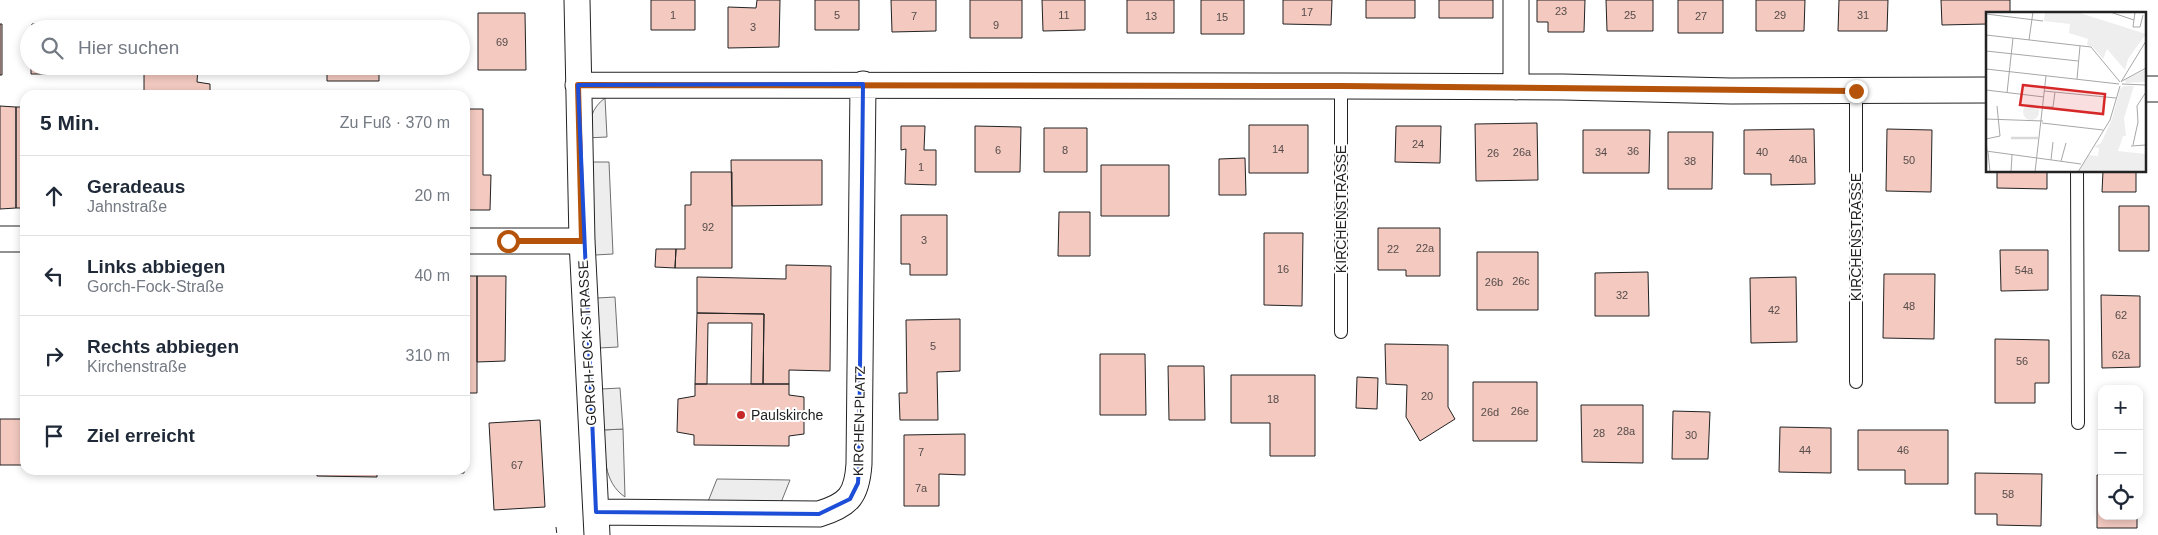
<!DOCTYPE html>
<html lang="de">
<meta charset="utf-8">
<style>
:root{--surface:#fff;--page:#f2f2f3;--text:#1f2937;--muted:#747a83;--line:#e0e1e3}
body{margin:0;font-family:Arial,sans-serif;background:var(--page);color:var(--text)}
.controls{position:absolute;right:15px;bottom:15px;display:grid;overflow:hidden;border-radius:10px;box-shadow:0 2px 8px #0003}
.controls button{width:45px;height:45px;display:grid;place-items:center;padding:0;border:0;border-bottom:1px solid var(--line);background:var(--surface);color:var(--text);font:25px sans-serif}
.stop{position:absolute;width:15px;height:15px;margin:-11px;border:4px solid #b45309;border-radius:50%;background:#fff}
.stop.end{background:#b45309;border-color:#fff;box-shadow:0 1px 5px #0008}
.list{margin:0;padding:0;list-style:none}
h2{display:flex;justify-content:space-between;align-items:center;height:65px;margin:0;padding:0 20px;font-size:21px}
h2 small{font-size:16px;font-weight:400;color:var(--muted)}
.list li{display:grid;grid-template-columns:32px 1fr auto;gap:15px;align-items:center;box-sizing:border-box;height:80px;padding:0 20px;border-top:1px solid var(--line)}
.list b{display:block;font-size:19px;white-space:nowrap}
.list p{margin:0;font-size:16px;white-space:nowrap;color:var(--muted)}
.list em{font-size:16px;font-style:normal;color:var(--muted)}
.icon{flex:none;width:28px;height:28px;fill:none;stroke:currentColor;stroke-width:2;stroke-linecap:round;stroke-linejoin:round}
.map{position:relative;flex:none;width:2158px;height:535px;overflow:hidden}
.search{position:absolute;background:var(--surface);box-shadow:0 2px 8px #0003;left:20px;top:20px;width:450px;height:55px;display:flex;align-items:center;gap:12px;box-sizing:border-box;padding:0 18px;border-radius:28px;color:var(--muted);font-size:19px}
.panel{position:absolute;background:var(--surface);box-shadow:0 2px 8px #0003;left:20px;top:90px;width:450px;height:385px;border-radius:15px}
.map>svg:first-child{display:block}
.green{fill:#eee;stroke:#6f6f6f}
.parking{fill:#ededed;stroke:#6f6f6f}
.building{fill:#f3c9c0;stroke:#222}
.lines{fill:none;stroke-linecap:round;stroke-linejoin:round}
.lane-casing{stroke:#222;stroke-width:14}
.street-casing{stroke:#222;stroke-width:27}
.lane{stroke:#fff;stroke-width:12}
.street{stroke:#fff;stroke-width:25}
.fence{stroke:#222;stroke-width:1;stroke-dasharray:6 2.5;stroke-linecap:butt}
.route{stroke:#b45309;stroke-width:6}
.marked{fill:none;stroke:#1d4ed8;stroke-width:4;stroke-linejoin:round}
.poi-dot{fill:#c62828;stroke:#fff;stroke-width:2}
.labels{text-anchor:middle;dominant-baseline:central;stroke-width:4;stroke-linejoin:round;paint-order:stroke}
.number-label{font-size:11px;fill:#564c4a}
.street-label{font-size:14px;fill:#222;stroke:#fff}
.poi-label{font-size:14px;fill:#222;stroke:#fff;text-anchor:start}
.inset-river{fill:none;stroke:#d9d9d9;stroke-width:2.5}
.inset-road{fill:none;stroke:#a7a7a7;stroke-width:1}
.view{fill:#d62828;fill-opacity:0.15;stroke:#d62828;stroke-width:2.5}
.inset-edge{fill:none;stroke:#222;stroke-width:2.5}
</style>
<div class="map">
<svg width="2158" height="535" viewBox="0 0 2158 535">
<rect width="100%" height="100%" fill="#fff"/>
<path class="green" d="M605,98l2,39 -21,1c4,-17 5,-30 19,-40z
M623,429l2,68c-22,-15 -20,-42 -22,-67z"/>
<path class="parking" d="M591,162h18l4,92 -18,1z
M615,297l3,50 -19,1 -2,-50z
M620,388l3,41 -20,1 -2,-41z
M717,479l73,1 -10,25 -73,-1z"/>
<path class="building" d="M651,0h44v30h-44z
M757,0h23l-1,47 -51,1v-41l28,1z
M815,0h44v30h-44z
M891,0h45v31l-44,1z
M970,0h52v38h-52z
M1042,0h43v30l-42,1z
M1127,0h47v33h-47z
M1201,0h43v34h-43z
M1283,0h49l-1,25 -48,-1z
M1366,0h49v18h-49z
M1439,0h54v18h-54z
M1537,0h48l-1,32h-36v-10h-11z
M1606,0h47v31h-46z
M1678,0h45v33h-45z
M1756,0h49l-1,31h-48z
M1839,0h49l-1,31h-49z
M1941,0h69v14h-23v10l-45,1z
M478,13h47l1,57h-48z
M0,24h2v51h-2z
M32,24h27v5h-28z
M59,24l26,1v4h-26z
M328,25h51v4h-51z
M31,66h27v8h-27z
M58,66h26v8h-26z
M144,66h54l-1,16 13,2v11h-66z
M327,66h52v15h-52z
M317,91v4h-28v-3z
M0,106l16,1v101l-16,1z
M16,107h9v101h-9z
M465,109h18v66h8l-1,35h-25z
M1537,123l1,57 -62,1 -1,-57z
M1249,125h59v48h-59z
M901,126h24l-1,24h12v35l-31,-1 1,-35 -5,1z
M975,126l46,1 -1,45h-45z
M1396,126h45l-1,37 -45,-1z
M1044,128h43v44h-43z
M1814,129l1,55 -44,1v-11h-27v-44z
M1887,129l45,1 -1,62 -45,-1z
M1583,130h67l-1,43h-66z
M1668,132h45l-1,57h-44z
M1245,158l1,37h-27v-36z
M731,160h91v45l-90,1z
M1101,165h68v51h-68z
M1997,171h50v18l-50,-1z
M2103,171h33v21h-34z
M691,172h41v96h-57l1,-19h9v-44h6z
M2119,206h30v45h-30z
M1059,212h31v44h-32z
M901,215h46v60h-37v-11h-9z
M1378,228h62v48h-34v-6h-28z
M1264,233h39l-1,73 -38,-1z
M656,249h20l-1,19 -20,-1z
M2000,250h48v40l-47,1z
M1477,252h61v58h-61z
M786,265l45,1 -1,105 -41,-1v14h-26l1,-70 -67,-1v-36l89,2z
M1648,272l1,44h-54v-43z
M1884,274h51l-1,65 -51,-1z
M465,276h12v117h-12z
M477,276h29l-1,85 -28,1z
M1796,277l1,65 -46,1 -1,-65z
M2101,295l39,1v71l-38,1z
M697,313l67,1 -1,70h-12l1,-61h-44l-1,61h-12z
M960,319v52l-23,1 1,48h-38l-1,-27h8l-1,-73z
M1995,339l54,1v43h-14v20h-40z
M1385,344l63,1v62l7,12 -35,22 -14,-24 1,-32 -21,-1z
M1100,354h45l1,61h-46z
M1168,366h36l1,54h-36z
M1231,375h84v81h-45v-33h-39z
M1357,377l21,1 -1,31 -21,-1z
M1473,382h64v59h-64z
M695,384h94v11l15,2v37l-15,2v10l-95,-1v-10l-17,-3 1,-33 17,-3z
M1581,405h62v58l-61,-1z
M1673,411l37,1 -2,47h-36z
M0,419h25v46h-25z
M540,420l5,87 -51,3 -5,-87z
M1780,427l51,1v45l-52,-1z
M1858,430h90v54h-43v-14h-47z
M965,434v41l-26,-1v32h-35v-71z
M233,470h60v2l-60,1z
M317,470h60v7l-60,-1z
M409,470h55v3l-55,1z
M1975,473l67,1 -1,52 -44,-1v-11h-22z
M2097,475h5v41h35v12h-40z"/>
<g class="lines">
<defs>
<path id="lane" d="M1341,86v246
M1856,91v291
M2077,171l1,252"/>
<path id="street" d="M577,0l5,241 15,294
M1516,0v87
M578,85l763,1 222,1 168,4 256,-1
M2144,89h14
M0,239h25
M465,241h117
M596,512l223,2c30,-9 38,-19 40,-50l4,-380"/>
</defs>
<use href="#lane" class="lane-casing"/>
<use href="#street" class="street-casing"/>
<use href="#lane" class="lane"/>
<use href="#street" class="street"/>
<path class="fence" d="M556,527l1,8"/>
</g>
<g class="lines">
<path class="route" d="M508,241h74l-4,-156 763,1 515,5"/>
</g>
<path class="marked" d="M863,84l-4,380 -1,19 -8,16 -31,15 -223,-2 -18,-427z"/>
<circle class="poi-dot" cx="741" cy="415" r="5"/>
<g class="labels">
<g class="number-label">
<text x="1561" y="11">23</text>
<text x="1307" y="12">17</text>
<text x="673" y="15">1</text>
<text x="837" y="15">5</text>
<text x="1064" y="15">11</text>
<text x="1630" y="15">25</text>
<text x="1780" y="15">29</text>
<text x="1863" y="15">31</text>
<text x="914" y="16">7</text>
<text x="1151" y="16">13</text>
<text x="1701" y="16">27</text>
<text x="1222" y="17">15</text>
<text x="996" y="25">9</text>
<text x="753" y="27">3</text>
<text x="502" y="42">69</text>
<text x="1418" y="144">24</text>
<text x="1278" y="149">14</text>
<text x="998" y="150">6</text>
<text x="1065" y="150">8</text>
<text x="1633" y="151">36</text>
<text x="1522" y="152">26a</text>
<text x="1601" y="152">34</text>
<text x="1762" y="152">40</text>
<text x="1493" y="153">26</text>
<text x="1798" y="159">40a</text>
<text x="1909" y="160">50</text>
<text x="1690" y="161">38</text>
<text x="921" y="167">1</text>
<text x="708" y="227">92</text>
<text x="924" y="240">3</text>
<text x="1425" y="248">22a</text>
<text x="1393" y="249">22</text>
<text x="1283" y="269">16</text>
<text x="2024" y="270">54a</text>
<text x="1521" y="281">26c</text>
<text x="1494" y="282">26b</text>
<text x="1622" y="295">32</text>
<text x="1909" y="306">48</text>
<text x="1774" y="310">42</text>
<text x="2121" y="315">62</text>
<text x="933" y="346">5</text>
<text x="2121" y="355">62a</text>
<text x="2022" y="361">56</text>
<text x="1427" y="396">20</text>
<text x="1273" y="399">18</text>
<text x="1520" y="411">26e</text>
<text x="1490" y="412">26d</text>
<text x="1626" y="431">28a</text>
<text x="1599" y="433">28</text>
<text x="1691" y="435">30</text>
<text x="1805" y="450">44</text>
<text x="1903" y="450">46</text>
<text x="921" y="452">7</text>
<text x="517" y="465">67</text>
<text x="921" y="488">7a</text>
<text x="2008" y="494">58</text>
</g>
<g class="street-label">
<text transform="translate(1341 209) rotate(-90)">KIRCHENSTRASSE</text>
<text transform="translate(1856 237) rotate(-90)">KIRCHENSTRASSE</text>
<text transform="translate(587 343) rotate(-93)">GORCH-FOCK-STRASSE</text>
<text transform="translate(859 421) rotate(-89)">KIRCHEN-PLATZ</text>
</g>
<g class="poi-label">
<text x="751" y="415">Paulskirche</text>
</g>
</g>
<g transform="translate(1986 12)">
<rect width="160" height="160" fill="#fff"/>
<path d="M59,0h32l69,22 -18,25 -3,11 -18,-21 -4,10 -10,-12 -6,-2 1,-6 -19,-6 1,-9 -26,-3zM160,57l-1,13 -19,1 -1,-3zM138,74h10l-10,32 2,18h-3l-5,15 28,3v18h-67l9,-17 10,1 1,-8 -5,-1 7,-4 11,-24 8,-30zM37 100a8 8 0 1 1 16 0a8 8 0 1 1-16 0Z" fill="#eee"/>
<path class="inset-river" d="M25,126h27"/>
<path class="inset-road" d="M124,0l24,8M149,0l-2,15h7l3,-12M0,2l57,7M0,23l105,12 29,35M43,28l4,-28M0,39l92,10M0,57l133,15M91,67l3,-33M136,69l24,-13M135,70l25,-41M136,72l24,1M0,78l58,7M58,79l72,7M21,81l6,-55M57,95h10l2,-15M0,107l57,2M56,111l61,7M147,133l5,-23 -1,-16 9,-14M145,134l15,-1M0,139l95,13M1,139l-1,-12 14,-3 -3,-30M2,140l2,20M65,148l2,-18M75,149l5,-18M25,160l1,-17M49,160l11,-96M92,160l32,-52 10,-34"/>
<path class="view" d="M37,73l82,9 -2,20 -83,-9z"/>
<rect width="160" height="160" class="inset-edge"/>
</g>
</svg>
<div class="controls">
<button>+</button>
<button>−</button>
<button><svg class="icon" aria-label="locate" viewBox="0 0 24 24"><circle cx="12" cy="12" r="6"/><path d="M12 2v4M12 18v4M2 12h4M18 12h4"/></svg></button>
</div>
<div class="stop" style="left:508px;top:241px"></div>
<div class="stop end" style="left:1856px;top:91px"></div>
<div class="search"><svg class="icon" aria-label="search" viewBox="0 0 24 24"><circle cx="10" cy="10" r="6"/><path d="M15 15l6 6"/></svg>Hier suchen</div>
<section class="panel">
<h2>5 Min.<small>Zu Fuß · 370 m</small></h2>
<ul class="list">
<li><svg class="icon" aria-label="ahead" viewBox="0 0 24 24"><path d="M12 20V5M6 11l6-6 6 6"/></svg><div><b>Geradeaus</b><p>Jahnstraße</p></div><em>20 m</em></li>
<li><svg class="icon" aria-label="left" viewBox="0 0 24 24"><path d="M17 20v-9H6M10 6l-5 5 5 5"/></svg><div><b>Links abbiegen</b><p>Gorch-Fock-Straße</p></div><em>40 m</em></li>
<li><svg class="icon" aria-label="right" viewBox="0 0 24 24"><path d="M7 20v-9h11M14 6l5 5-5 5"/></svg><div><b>Rechts abbiegen</b><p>Kirchenstraße</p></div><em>310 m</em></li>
<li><svg class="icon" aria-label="arrive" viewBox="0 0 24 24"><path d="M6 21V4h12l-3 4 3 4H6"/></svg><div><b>Ziel erreicht</b></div></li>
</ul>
</section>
</div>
